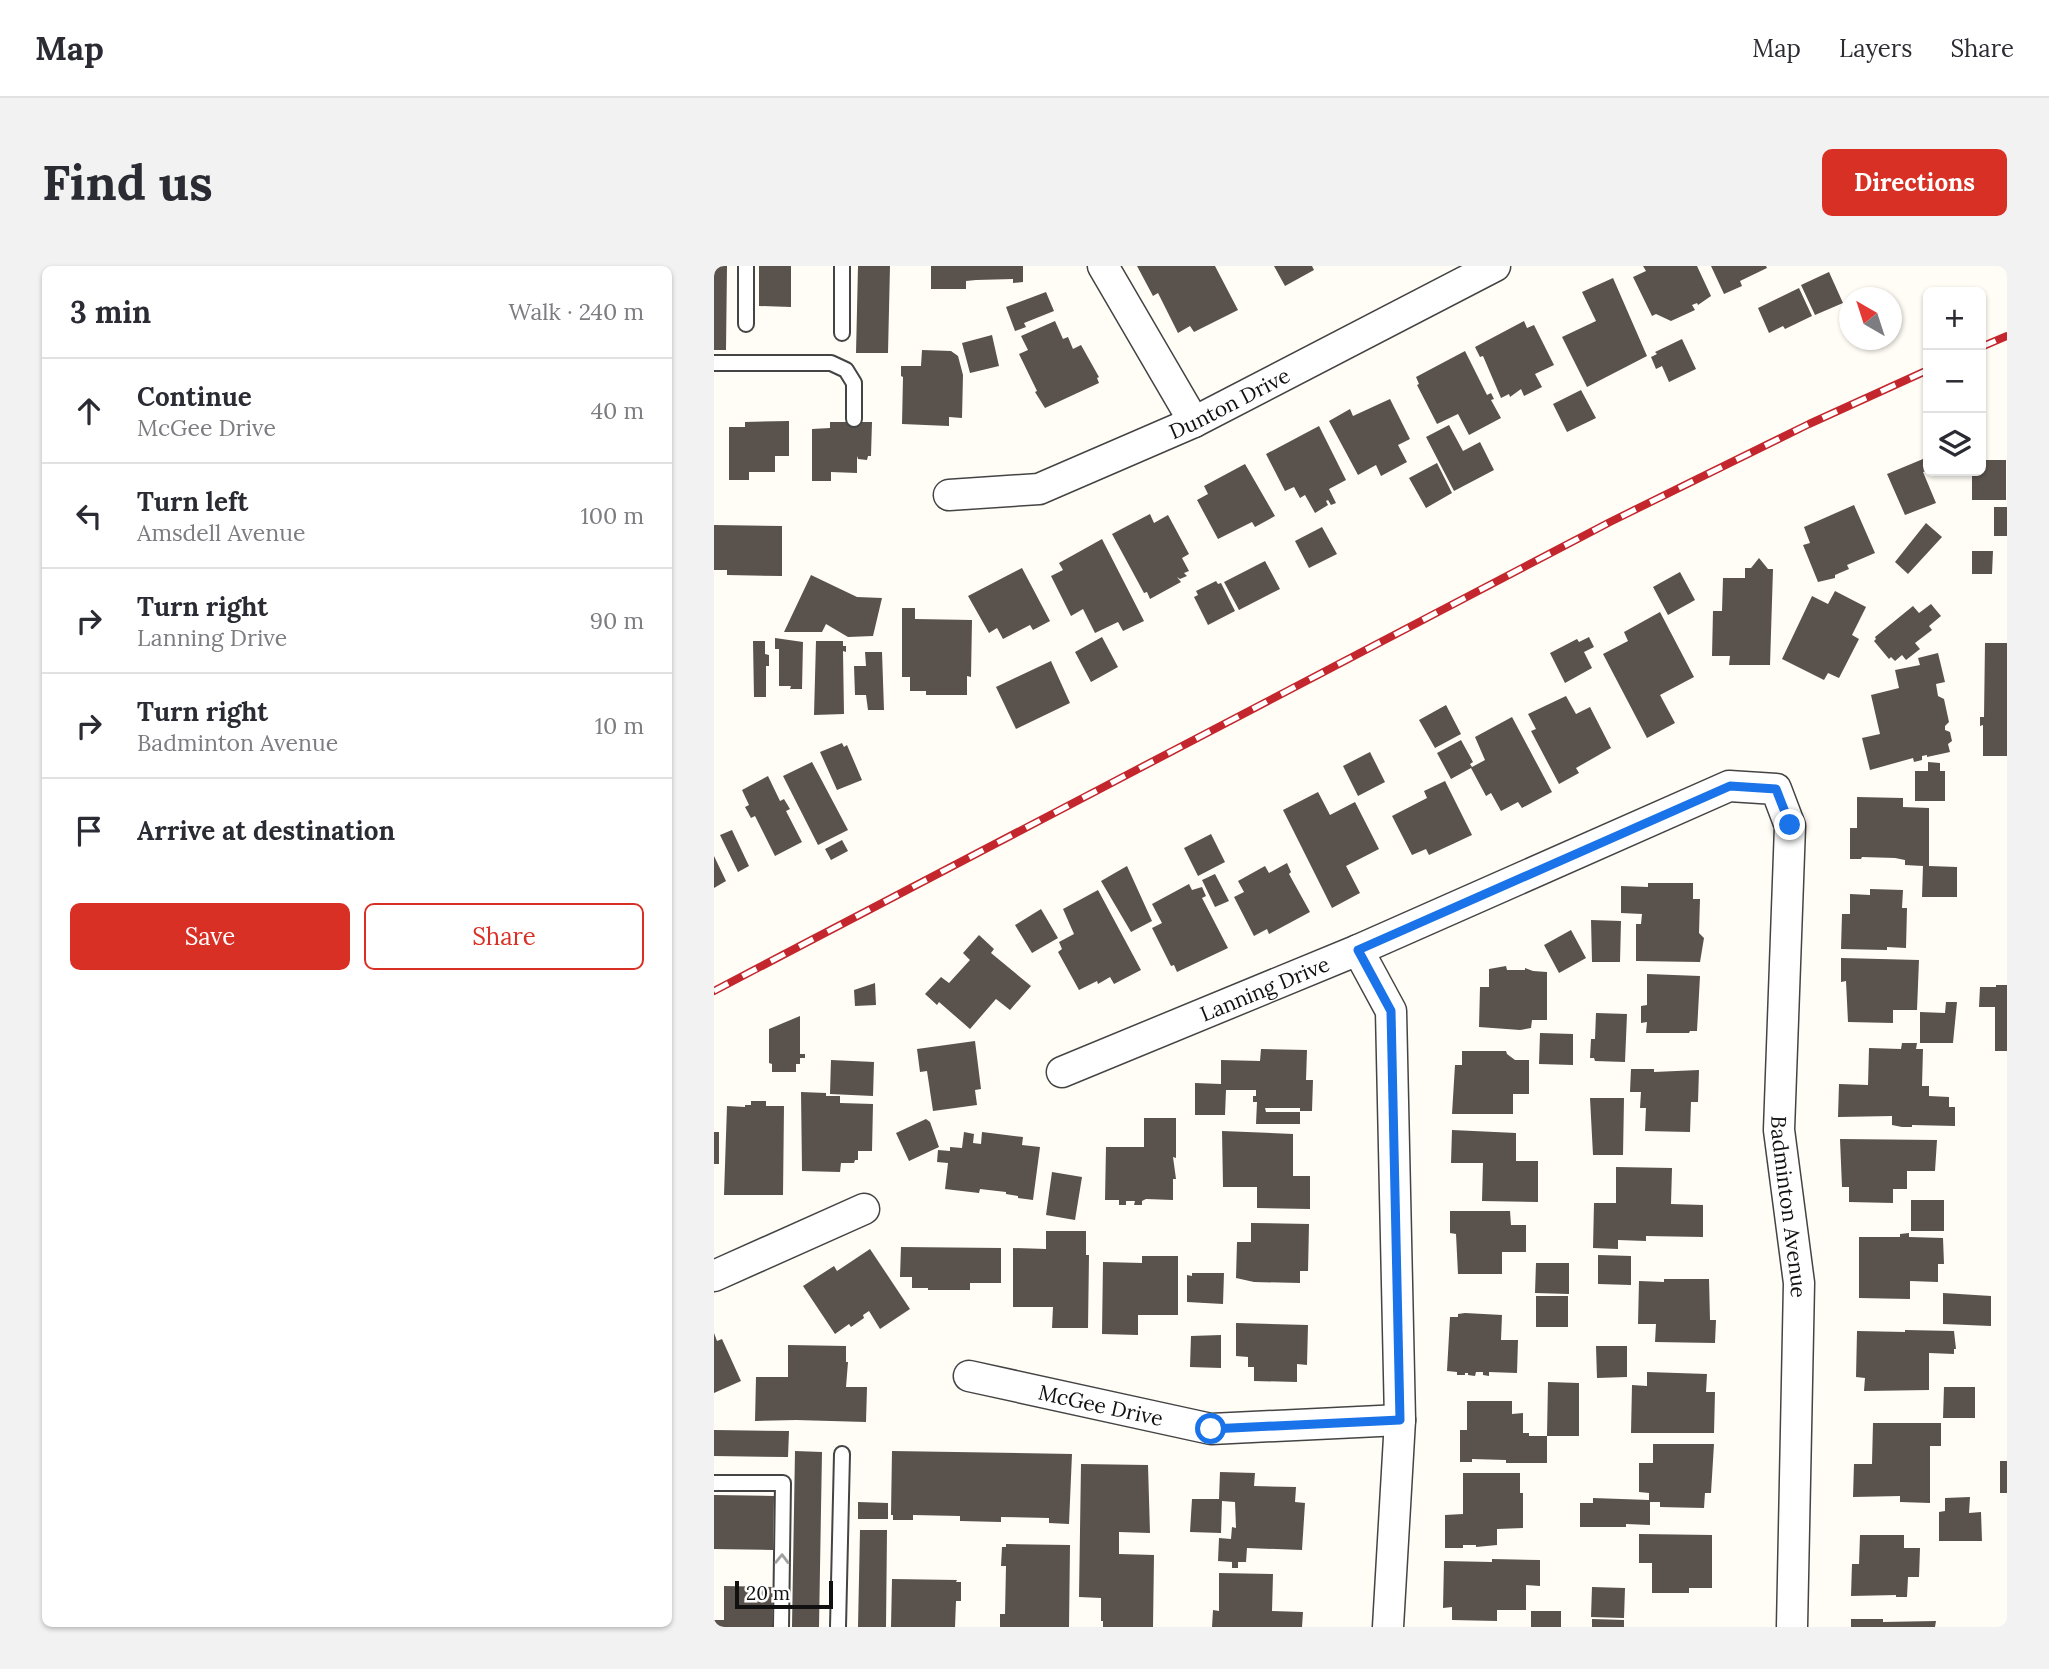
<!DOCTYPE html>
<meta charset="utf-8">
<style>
:root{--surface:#fff;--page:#f2f2f3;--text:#2b2b33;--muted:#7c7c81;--line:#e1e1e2;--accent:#d93025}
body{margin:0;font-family:Lora,serif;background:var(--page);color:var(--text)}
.controls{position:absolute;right:21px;top:21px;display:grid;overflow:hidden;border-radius:10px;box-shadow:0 2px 5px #0004}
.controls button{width:63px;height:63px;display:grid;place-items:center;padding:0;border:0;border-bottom:2px solid var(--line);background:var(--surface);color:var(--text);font:35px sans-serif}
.compass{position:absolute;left:1125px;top:21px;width:63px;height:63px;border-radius:50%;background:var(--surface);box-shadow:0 2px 5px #0004;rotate:321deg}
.scale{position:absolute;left:21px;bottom:18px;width:98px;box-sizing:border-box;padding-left:7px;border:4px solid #111;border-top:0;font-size:19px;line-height:24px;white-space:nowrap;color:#111;-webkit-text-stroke:5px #fff;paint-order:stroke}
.stop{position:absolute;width:21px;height:21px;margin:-16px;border:5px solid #1a73e8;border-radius:50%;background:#fff}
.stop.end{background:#1a73e8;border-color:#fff;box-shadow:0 2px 7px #0008}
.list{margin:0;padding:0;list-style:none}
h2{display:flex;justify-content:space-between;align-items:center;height:91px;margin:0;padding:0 28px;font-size:30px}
h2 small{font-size:23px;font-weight:400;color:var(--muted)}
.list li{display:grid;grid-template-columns:46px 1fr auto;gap:21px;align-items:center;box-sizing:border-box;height:105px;padding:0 28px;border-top:2px solid var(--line)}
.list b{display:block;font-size:26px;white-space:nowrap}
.list p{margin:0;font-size:23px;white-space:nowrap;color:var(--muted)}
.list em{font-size:23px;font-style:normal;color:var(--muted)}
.actions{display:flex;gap:14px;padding:21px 28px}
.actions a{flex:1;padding:16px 0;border:2px solid var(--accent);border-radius:10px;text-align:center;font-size:24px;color:var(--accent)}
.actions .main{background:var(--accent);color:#fff}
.icon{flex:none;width:38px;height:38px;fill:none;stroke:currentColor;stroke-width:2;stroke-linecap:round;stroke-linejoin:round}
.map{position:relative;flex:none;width:1293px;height:1361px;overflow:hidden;border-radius:10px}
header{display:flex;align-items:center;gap:42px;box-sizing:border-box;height:98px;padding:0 35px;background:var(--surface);border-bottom:2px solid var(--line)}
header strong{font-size:33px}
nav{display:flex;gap:38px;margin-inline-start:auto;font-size:24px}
.intro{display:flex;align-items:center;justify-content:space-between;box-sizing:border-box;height:168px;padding:0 42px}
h1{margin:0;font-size:49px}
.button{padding:18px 32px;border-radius:10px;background:var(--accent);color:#fff;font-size:24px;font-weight:700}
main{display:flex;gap:42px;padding:0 42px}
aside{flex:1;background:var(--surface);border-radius:10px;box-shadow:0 2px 5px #0004}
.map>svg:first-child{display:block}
.building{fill:#5a524d}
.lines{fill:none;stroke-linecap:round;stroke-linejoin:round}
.lane-casing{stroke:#444;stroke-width:18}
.street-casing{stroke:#444;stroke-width:33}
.lane{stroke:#fff;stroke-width:14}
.street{stroke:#fff;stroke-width:30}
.rail-casing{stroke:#c4262e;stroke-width:8}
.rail{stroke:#fff;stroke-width:5;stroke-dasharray:16;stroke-linecap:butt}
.oneway{stroke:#a0a0a0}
.route{stroke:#1a73e8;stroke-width:9}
.labels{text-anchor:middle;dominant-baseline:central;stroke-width:7;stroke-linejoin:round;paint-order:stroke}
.street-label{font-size:21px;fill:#111;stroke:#fff}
</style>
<header>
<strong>Map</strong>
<nav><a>Map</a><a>Layers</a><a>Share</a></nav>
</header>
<div class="intro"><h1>Find us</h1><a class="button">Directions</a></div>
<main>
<aside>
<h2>3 min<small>Walk · 240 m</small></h2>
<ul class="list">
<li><svg class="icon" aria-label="ahead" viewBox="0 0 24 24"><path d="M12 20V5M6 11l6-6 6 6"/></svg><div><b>Continue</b><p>McGee Drive</p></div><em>40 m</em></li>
<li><svg class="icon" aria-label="left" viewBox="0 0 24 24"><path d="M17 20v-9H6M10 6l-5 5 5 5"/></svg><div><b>Turn left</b><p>Amsdell Avenue</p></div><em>100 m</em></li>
<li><svg class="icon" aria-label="right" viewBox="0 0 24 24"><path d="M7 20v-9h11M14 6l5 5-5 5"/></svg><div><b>Turn right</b><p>Lanning Drive</p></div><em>90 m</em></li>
<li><svg class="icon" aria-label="right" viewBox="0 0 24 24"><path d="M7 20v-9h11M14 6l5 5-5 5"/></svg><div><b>Turn right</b><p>Badminton Avenue</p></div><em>10 m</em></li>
<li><svg class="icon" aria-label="arrive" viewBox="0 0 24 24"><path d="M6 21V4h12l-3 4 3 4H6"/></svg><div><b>Arrive at destination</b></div></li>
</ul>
<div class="actions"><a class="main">Save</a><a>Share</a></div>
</aside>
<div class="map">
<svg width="1293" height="1361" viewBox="0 0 1293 1361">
<rect width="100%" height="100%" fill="#fffdf5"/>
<path class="building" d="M0,0h13l-1,84h-12z
M45,0h32v41l-32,-1z
M144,0h32l-2,87h-32z
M217,0h92v16l-10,1v-4l-37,1 -10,1v8h-35z
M423,0h78l23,44 -44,22 -4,-6 -12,7 -20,-40 -5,3z
M560,0h38l2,4 -29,16z
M929,0h54l14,30 -13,9 -1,-2 -5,2 3,5 -24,11 -15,-7 -4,2 -19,-39 13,-6z
M997,0h55l1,2 -27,13 2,5 -18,8z
M1115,6l14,31 -28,12 -14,-30z
M899,12l34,78 -60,31 -25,-50 34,-16 -14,-29z
M1085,22l13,28 -27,13 -2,-3 -14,7 -11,-25z
M332,26l8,19 -30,12 2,4 -11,4 -9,-24z
M341,55l8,18 5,-2 5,12 8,-4 18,32 -2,1 2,5 -54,25 -10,-16 2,-1 -18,-37 9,-4 -7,-14z
M810,55l3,7 7,-3 20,40 -19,9 7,13 -18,9 -3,-7 -11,8 -1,-3 -8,4 -18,-42 -3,1 -5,-10z
M278,69l7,31 -29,7 -8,-30z
M968,73l14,30 -27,13 -7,-16 -6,3 -5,-12 6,-3 -2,-2z
M208,84l29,1 7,5 5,19 -1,43 -13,-1v9l-47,-2 1,-47 -2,-1v-10h20z
M751,85l22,44 4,-2 3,6 -3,1 10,18 -32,17 -11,-21 -21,10 -20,-39 2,-1 -3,-7z
M867,124l15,28 -29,14 -14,-28z
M676,133l20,40 -12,6 9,17 -26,14 -5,-11 -18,10 -29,-54 21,-12 3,7z
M75,155v35h-14v16h-26v8h-20v-53h16v-5z
M116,156h42l-1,34h-3l-1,4 -9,-1 -1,-3v17l-26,-1v9h-19v-52l18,-1z
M735,159l14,26 17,-9 14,28 -40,21 -28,-54z
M605,160l27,54 -17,9 7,14 -5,2 -3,-5 -2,1 2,4 -13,8 -10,-18 -5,3 -6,-11 -9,4 -19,-37z
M1209,193l5,11 -5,2 13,31 -31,12 -18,-41z
M1267,194h25v40h-34v-29h9z
M723,197l15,30 -26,15 -17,-30z
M531,198l30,52 -20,11 -3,-5 -34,17 -21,-39 11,-6 -4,-8z
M1140,239l21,48 -28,12 2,4 -14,6v3l-17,4 -15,-37 7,-2 -6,-16z
M1280,241h13v29h-13z
M436,248l4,9 14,-8 21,39 -7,4 7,13 -5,2 3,3 -7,3 -3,-2 4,5 -31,17 -3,-7 -3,1 -32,-59z
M1212,257l16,14 -34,37 -13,-12z
M0,259l68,1v50l-55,-1v-5h-13z
M608,261l15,27 -28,14 -14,-27z
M388,273l42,82 -21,10 -5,-9 -23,11 -12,-24 -12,7 -20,-40 12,-6 -4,-7z
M1258,285h21l-1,23h-20z
M1045,292l9,11h5l-3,96h-41l1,-9h-18l1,-45h9l1,-33h22v-10h6z
M551,295l15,28 -41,21 -15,-28z
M308,302l28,53 -17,9 -3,-5 -27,14 -6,-11 -8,5 -21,-37z
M966,306l15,28 -27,15 -15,-28z
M97,309l46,22 25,1 -9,38 -25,1 -22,-13 -4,8h-38z
M502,315l2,3 3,-1 14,28 -27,14 -14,-28 4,-2 -2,-4z
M1121,325l31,16 -14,28 7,4 -20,39 -11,-5 -4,7 -42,-21 30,-63 16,8z
M1217,338l10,12 -12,10 3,4 -17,13 5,6 -14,11 -4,-5 -7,6 -4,-4 -2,2 -15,-18 2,-2 -1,-2 38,-31 6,7z
M188,342h13v11l57,1 -1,57 -4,-1v19h-41v-4h-16v-14h-8z
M946,346l34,65 -34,18 15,28 -28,15 -44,-84 25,-13 -4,-9z
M388,371l16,30 -27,15 -16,-30z
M875,371l5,10 -10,5 8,16 -27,15 -15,-30 27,-14 2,3z
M61,372l28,4 -1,47h-12l1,-3h-12v-37h-4z
M39,375h12v13l4,1v11h-3v31h-12z
M102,375h27v5h3v6l-3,-1 1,63 -30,1z
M1271,377h22v113h-24v-31l-3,1v-9h4z
M151,386h17l2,58h-16l-2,-15h-11l-1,-29h12z
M1224,387l7,29 -9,2 2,12 6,3 5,23 -4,4v4l5,2 2,9 -4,3 2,8 -23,5v-2l-5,1v4l-8,2 -1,-4 -43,12 -8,-32 18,-4 -9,-39 28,-7 -4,-18 25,-5 -2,-7z
M337,395l19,42 -54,26 -20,-42z
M852,430l10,18 14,-7 21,41 -35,20 3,5 -20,11 -28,-53 5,-2 -8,-15z
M732,439l15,29 -26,14 -16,-28z
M798,451l40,75 -30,16 -4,-6 -17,9 -10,-18 -5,3 -15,-28 -20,11 -14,-26 24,-13 12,22 -3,2 2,3 13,-7 -10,-23z
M128,477l2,4 3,-2 15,35 -25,10 -17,-38z
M656,486l15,30 -27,14 -15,-30z
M98,496l36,68 -30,15 -35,-69z
M1214,496l12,1v8h5v30h-30v-30h13z
M54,510l12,25 4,-2 6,10 -4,2 16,31 -27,14 -20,-40 -4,2 -6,-11 4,-2 -7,-15z
M731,515l27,54 -43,20 -3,-6 -14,6 -20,-39 35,-18 -3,-7z
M604,526l12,23 25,-13 24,47 -33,17 14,27 -28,15 -49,-98z
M1143,531l46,1v9l26,1v58l28,1v30h-35l1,-31 -18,-1v-5l-10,-2 -33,-1 -1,2h-11v-31h7z
M18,564l17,36 -11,6 -18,-37z
M497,568l14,28 -27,14 -14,-28z
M128,574l6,11 -17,9 -6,-11z
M0,590l12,25 -12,7z
M573,597l4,9 -2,2 21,38 -41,22 -2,-5 -13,7 -20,-39 10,-5 -6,-11 27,-15 4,7z
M413,600l25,55 -21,11 -30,-51z
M501,608l14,27 -14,6 -13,-27z
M934,617h45v16h7l-1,34 5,5 -4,24 -64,-1v-37h5l1,-10 -21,-1v-27l27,1z
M475,618l3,6 10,-3 4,9 -4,2 26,50 -51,24 -3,-7 -3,1 -19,-38 10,-5 -10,-19z
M1156,623l33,1 -1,18h5l-1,40 -19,-1v3l-46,-1 1,-35h8v-20l20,1z
M384,624l43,80 -27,14 -4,-7 -12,7 -1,-3 -18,9 -21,-38 4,-3 -3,-7 15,-8 -11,-25z
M327,643l17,29 -26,15 -17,-28z
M877,654l30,1 -1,41h-28z
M857,664l15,28 -27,15 -15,-28z
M265,669l15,14 -3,4 40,33 -21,24 -14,-11 -26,30 -31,-27 -2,3 -12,-11 16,-17 8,6 21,-23 -7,-7z
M1127,692l78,2 -2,50h-24v13l-45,-1 -2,-41 -5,1z
M792,700l1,4h18v-2l8,3 14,1v48h-15l-1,8 -11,2 -41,-3 1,-40h9v-18z
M933,708l53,2 -3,55h-7l-1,2h-43l1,-11 -6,1v-17l6,-1z
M161,717l1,22 -21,1 -1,-16z
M1282,719h11v66h-12v-44h-16l1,-20h16z
M1232,736h11l-4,41h-33v-31l25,1z
M882,747l31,1 -2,48 -30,-1 -1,-3h-4l1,-19h4z
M86,750v38h5v4h-5v6h-4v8h-24v-8l-3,-1v-34z
M826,767l33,1v31l-34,-1z
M261,775l6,48 -6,1 2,15 -44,6 -6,-40 -7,1 -3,-23z
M1188,777h15l-1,6h7l-1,37h7v10l20,1v10h6v19l-43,-1v2h-10l-10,-2v-9l-54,1 1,-33 29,1 1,-37 32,1z
M547,783l46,1 -1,30h7l-1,31h-12v-3h-35l1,4h34v12h-44l1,-22h-4v-6h3v-6h-30l-1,25h-30v-32l26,1v-24l39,1z
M748,785h44l1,3 8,6h14v34h-16v20h-61l3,-49h7z
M117,794l43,2 -1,34 -43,-2z
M917,803h23v3l45,-2 -1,32h-7l-1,30 -45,-1 1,-23h-6l1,-16h-11z
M87,826l25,1v3h14v7l33,1 -1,47h-14v9h-3l-1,3h-13l-1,9 -38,-1z
M876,832h34l-1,57h-30z
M37,835h15v5h18l-1,89h-59l3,-89 18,1v-2h6z
M430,852h32v40l-3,-1 3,22h-3v21l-27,-1 -4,2v4h-8l1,-4h-9v4h-7v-5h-14l1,-53h38z
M212,853l4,3 9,25 -30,14 -13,-28z
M738,864l64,3v28h22v41l-56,-1 1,-38h-32z
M508,865l71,3v42h17v33l-53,-1v-21h-34z
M0,866h5v32h-5z
M250,866l10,2 -1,9 8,1 1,-12 41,5 -1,8 18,2 -7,53 -15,-2v-2l-12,-2v-2l-26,-3 -1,4 -34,-4 3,-26 -11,-1 1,-12 12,1v-4l12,1z
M1126,873l97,1 -2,31h-28v18h-14v14l-44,-1v-15h-7z
M902,901l56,1 -1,36 32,1v32l-57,-1v5l-28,-1v9l-25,-1 1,-45h22z
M338,906l30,5 -7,43 -29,-5z
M1197,934h33v31h-33z
M736,945h60l1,14h15v27h-24v22h-44l-2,-40 -6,-1z
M537,957l58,1 -1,47h-8v12l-46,-1 -18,-4 1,-36h14z
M332,965h40v24h3l-1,73h-36l1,-21h-40v-59l33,1z
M1195,967v4l34,1 1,26h-6v18l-28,-1v18l-51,-1v-61h41v-3z
M187,981l100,1v35h-31v7h-42v-2h-16v-11h-12z
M156,983l40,60 -30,20 -11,-18 -6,4 1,3 -13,9 -2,-3 -14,10 -32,-48 31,-20 3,5z
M884,989l33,1v29l-33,-1z
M428,990h36v59h-40v20l-36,-1 1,-72 39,1z
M822,997h33v31l-34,-1z
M478,1007h32l-1,31 -36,-2v-27l5,1z
M950,1013h45l1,41h6l-1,23 -60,-1 1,-18h-18l1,-43 25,1z
M1229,1027l48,3v30l-48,-2z
M822,1030h32v31h-32z
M751,1047l37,2 -1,25h17l-1,33 -28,-1v4l-6,-1v-3h-7l-1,4 -7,-1v-2h-3v2h-8v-3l-10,-1 3,-54h8v-3z
M522,1057l72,2 -1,40 -10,-1v18l-43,-1v-14h-6v-10l-12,-1z
M1191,1064l49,1 2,18h-2v5l-25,-1v37l-65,1 1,-13 -9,-1 1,-46 48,1z
M0,1067l3,8 5,-2 19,42 -27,12z
M507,1069v33l-31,-1 1,-31z
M74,1079l58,1v16h2l-2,25h21l-1,35 -70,-2 -41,1 1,-44h32z
M882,1080h31v31l-30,1z
M933,1106l60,2 -1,18h9l-1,41h-83l1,-48 15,1z
M834,1116l31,1v53h-32v27h-41v-3l-34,-1v3h-12v-32h7v-29h45v13l11,-1v20h6v3h18z
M1230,1121h31v31h-32z
M1159,1157h68v23h-11v57l-30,-1v-6l-47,1 1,-33h18z
M0,1164l75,1 -1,26 -74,-1z
M939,1178h61l-3,49h-6l-1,15 -44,-1v-5h-10v23l-24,-1v3h-46v-24h13v-5l56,2v-7l-10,-1v-29h14z
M81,1185l27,1 -3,175h-27z
M178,1185l180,3 -3,70 -20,-1v-5l-48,-1v5l-41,-1v-5l-47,-1v5h-20v-5h-2z
M1286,1195h7v32h-7z
M367,1198l67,1 2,68 -31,-1v22l35,1 -1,72h-50v-6h-2v-23l-22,-1z
M506,1206l35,1 -1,13 42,1 -1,15 10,1 -3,47 -55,-2 -1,14h-8v6h-6v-6l-14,-1 1,-23 12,1 1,-12 4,1 -1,-26 -13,-1 -1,32 -31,-1 2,-33h27z
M749,1207h57v20h3v35l-26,1v16l-21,2v-2h-13v3h-18v-33l18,-1z
M0,1229l60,1 -1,54 -59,-1z
M1256,1231l-1,16 12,-1 1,29h-43v-29l6,-1v-13z
M144,1236l30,1v16h-30z
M146,1264h27l-1,97h-28z
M925,1268l73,1v53h-23v5h-37v-30h-13z
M1146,1269h44v13h16l-1,29h-11l-1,20h-11v-2l-45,1 1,-32h7z
M292,1278l64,1 -1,82h-69v-13h5l1,-48h-5l1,-19h4z
M778,1293l48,1v26l-14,-1v25h-29v11l-45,-1v-13l-9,1 1,-47 48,1z
M505,1307l54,1 -1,37 31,1 -1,15h-90l1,-17 6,1z
M178,1313l65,1 -1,2h5v19h-5l-1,26h-64z
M10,1320l49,1 -1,40h-58v-7h10z
M878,1321l33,1 -1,30 -33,-1z
M817,1345h30v16h-30z
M878,1353l32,1v7h-32z
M1137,1353h32v3l53,-1 -1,6h-84z"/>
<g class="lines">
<defs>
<path id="lane" d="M32,58v-58
M128,67v-67
M0,97h117l15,7 8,13v36
M0,1217h69l-2,144
M124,1361l4,-173"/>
<g id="street">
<path d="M389,0l91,156"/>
<path id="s1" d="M235,229l90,-6 155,-67 301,-156"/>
<path d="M644,684l33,61 9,409 -12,207"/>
<path id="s2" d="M348,806l296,-122 371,-164 47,3 14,37 -11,304 20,153 -7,344"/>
<path d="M0,1010l150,-67"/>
<path id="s3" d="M255,1110l242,53 189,-9"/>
</g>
</defs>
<use href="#lane" class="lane-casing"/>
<use href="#street" class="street-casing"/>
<use href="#lane" class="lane"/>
<use href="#street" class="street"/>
<defs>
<path id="rail" d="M1267,81l26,-11
M0,725l896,-469 199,-98 119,-54"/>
</defs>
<use href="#rail" class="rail-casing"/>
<use href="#rail" class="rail"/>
</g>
<defs><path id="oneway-chevron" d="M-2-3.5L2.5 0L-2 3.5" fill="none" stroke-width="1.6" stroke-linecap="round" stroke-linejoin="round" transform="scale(1.75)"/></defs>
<use class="oneway" href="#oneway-chevron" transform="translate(68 1293) rotate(-89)"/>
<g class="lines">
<path class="route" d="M497,1163l189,-9 -9,-409 -33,-61 372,-164 46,3 14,36"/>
</g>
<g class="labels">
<g class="street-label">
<text stroke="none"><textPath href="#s1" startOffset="299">Dunton Drive</textPath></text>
<text stroke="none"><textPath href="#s2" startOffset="219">Lanning Drive</textPath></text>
<text stroke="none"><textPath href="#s2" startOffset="1194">Badminton Avenue</textPath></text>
<text stroke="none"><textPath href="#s3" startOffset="135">McGee Drive</textPath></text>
</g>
</g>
</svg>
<div class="controls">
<button>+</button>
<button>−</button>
<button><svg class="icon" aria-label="layers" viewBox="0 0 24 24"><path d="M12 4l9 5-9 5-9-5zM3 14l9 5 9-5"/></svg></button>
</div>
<svg class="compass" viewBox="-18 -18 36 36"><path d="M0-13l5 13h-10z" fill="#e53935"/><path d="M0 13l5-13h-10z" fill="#7c7c81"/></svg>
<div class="scale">20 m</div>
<div class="stop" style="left:497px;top:1163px"></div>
<div class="stop end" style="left:1076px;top:559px"></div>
</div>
</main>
